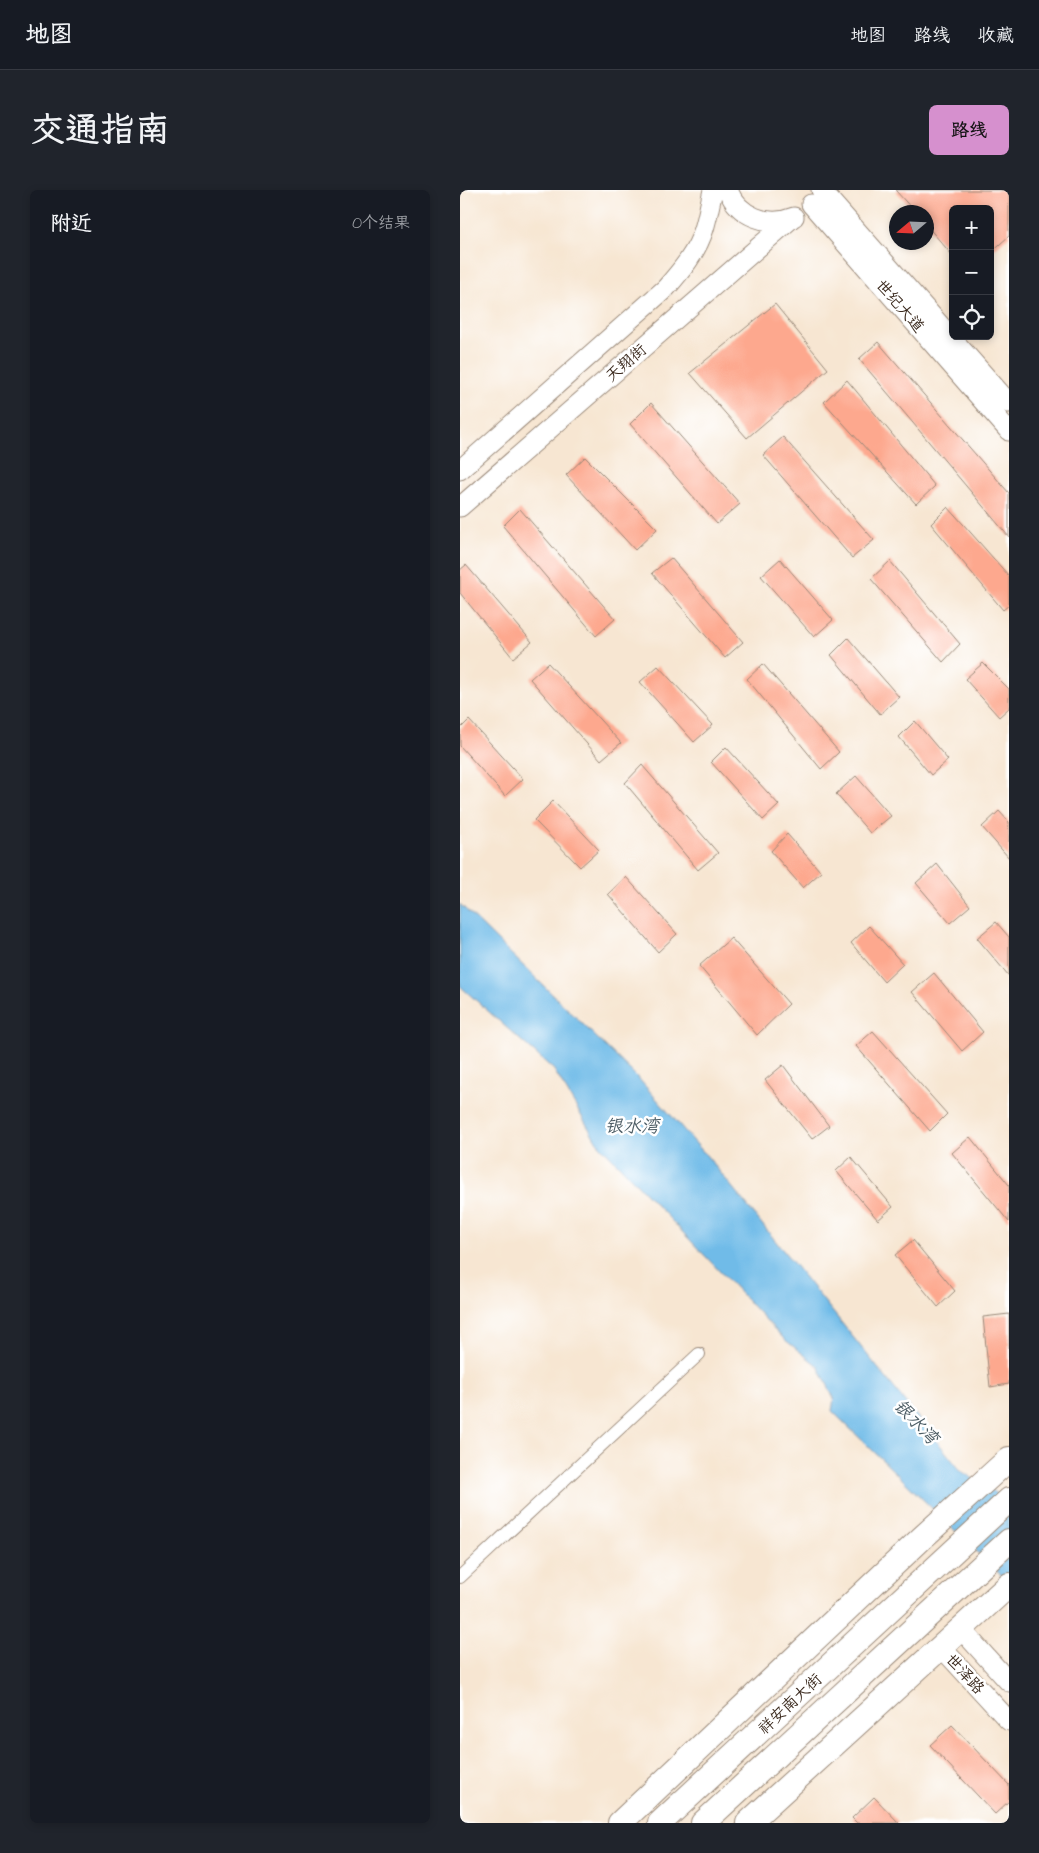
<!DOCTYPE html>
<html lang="zh">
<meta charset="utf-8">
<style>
:root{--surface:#171b24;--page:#20242c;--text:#f1f3f6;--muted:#9ea1a6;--line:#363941;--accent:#d690ce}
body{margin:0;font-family:"Architects Daughter","LXGW WenKai TC",sans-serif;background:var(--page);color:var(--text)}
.controls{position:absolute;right:15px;top:15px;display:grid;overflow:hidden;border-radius:8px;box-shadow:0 2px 8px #0003}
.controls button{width:45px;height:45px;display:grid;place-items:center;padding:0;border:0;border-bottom:1px solid var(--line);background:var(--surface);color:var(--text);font:25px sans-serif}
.compass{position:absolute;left:429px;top:15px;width:45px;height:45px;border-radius:50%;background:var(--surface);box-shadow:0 2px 8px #0003;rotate:251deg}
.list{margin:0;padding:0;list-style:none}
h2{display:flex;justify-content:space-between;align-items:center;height:65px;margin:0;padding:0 20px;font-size:21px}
h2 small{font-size:16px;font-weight:400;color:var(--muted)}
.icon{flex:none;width:28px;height:28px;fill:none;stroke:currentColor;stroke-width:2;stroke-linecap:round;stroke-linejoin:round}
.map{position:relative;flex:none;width:549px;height:1633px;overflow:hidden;border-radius:8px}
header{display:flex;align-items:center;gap:30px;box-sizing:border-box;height:70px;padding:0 25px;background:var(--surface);border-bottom:1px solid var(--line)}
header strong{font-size:24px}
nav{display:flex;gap:28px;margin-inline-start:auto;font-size:18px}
.intro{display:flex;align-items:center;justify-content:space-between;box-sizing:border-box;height:120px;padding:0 30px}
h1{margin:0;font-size:35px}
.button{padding:12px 22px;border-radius:8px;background:var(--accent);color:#111;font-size:18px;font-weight:700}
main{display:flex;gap:30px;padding:0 30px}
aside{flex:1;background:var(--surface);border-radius:8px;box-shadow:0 2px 8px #0003}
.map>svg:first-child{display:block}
.water{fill:#6fbbe8;stroke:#557283}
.building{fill:#fda88e}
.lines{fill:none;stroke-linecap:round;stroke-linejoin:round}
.street-casing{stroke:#998878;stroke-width:14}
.secondary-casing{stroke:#998878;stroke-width:21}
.highway-casing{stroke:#998878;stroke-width:26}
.street{stroke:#fff;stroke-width:12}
.secondary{stroke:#fff;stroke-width:19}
.highway{stroke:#fff;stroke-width:24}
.labels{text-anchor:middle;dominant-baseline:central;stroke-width:5;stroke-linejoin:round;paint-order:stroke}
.street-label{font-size:16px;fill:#3b2a1e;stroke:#fff}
.water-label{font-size:18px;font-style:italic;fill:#4d5d65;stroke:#fff}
</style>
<header>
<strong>地图</strong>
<nav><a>地图</a><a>路线</a><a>收藏</a></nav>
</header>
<div class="intro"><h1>交通指南</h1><a class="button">路线</a></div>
<main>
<aside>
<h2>附近<small>0个结果</small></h2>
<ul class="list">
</ul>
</aside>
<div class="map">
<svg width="549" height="1633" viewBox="0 0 549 1633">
<rect width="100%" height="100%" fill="#fff"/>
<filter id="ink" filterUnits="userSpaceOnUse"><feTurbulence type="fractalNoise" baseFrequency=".02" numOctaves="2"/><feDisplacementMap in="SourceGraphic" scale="10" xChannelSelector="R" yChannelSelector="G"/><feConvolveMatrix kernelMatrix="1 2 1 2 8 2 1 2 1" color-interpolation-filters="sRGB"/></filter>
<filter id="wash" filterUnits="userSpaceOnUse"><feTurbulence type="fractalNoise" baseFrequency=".0096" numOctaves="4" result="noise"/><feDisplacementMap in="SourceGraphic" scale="20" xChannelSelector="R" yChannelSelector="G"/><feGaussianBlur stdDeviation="1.12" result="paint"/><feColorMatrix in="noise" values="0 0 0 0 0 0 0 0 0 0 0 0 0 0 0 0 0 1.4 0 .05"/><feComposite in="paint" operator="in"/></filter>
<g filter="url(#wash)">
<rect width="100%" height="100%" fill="#f7e6d2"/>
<path class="water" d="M0,714l178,174 69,78 254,315 48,30v82l-177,-172 2,-13 -16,-32 -34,-27 -187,-197 -43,-72 -94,-84z"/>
<g id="blocks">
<path class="building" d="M437,0h112v46l-19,17v-44h-37v47l-26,-30v-14h-12l-19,-21z
M315,114l53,65 -81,69 -57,-65z
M418,152l131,151v44l-150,-178z
M387,190l88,106 -19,18 -92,-102z
M191,213l89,101 -23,20 -87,-100z
M323,247l91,103 -22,18 -89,-103z
M125,267l72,72 -22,21 -69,-75z
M488,317l61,69v29l-6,5 -72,-86z
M60,319l95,110 -19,17 -93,-110z
M211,368l72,84 -18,16 -73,-85z
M320,369l53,61 -19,17 -53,-61z
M430,371l70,83 -17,18 -72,-83z
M6,375l66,77 -19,16 -53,-65v-23z
M388,448l51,59 -19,17 -49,-59z
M88,473l73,80 -20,17 -71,-81z
M523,473l26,26v19l-10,9 -34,-38z
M303,474l76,88 -18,17 -74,-90z
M198,476l55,59 -19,17 -54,-60z
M9,530l54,59 -18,17 -45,-50v-17z
M455,531l33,39 -17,15 -32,-38z
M266,557l53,58 -16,15 -52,-58z
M182,575l76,88 -20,17 -73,-87z
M396,586l35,40 -21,17 -34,-39z
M93,611l46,49 -19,17 -46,-47z
M539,621l10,11v36l-27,-31z
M327,644l34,38 -18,16 -32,-37z
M477,674l33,42 -20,17 -34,-40z
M166,687l51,57 -19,18 -50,-58z
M536,732l13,15v39l-32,-38z
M409,736l34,38 -19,18 -33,-39z
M271,748l58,66 -32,31 -58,-69z
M474,783l49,59 -21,19 -50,-59z
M413,841l74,83 -17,17 -74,-85z
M323,875l46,61 -17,13 -47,-59z
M510,947l39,48v37l-57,-69z
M391,967l42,50 -15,13 -42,-49z
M453,1050l42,51 -17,16 -43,-52z
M549,1124v70l-19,3 -7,-70z
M492,1535l57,60v16l-14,13 -65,-69z
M414,1607l25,26h-42l-5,-5z"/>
</g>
</g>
<g filter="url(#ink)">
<use href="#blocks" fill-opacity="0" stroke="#998878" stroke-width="1"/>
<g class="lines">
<defs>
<path id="street" d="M0,1387l239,-223"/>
<path id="secondary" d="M268,0c10,26 40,38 66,27
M361,0l188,213
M351,14l198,227
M0,280l206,-182c15,-17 31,-36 38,-59 4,-13 6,-26 9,-39
M0,317l332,-289
M501,1439l48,53
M482,1458l67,73"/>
<path id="highway" d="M160,1633l302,-285 87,-79
M200,1633l349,-323
M243,1633l306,-282
M288,1633l261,-238"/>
</defs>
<use href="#street" class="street-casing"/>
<use href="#secondary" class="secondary-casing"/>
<use href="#highway" class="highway-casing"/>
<use href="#street" class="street"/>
<use href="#secondary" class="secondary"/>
<use href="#highway" class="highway"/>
</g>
</g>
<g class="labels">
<g class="street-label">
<text transform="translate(440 116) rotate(49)">世纪大道</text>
<text transform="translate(166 173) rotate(-41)">天翔街</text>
<text transform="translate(505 1484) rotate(47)">世泽路</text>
<text transform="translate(330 1514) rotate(-43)">祥安南大街</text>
</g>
<g class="water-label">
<text x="172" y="936">银水湾</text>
<text transform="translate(456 1232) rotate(46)">银水湾</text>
</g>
</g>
</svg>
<div class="controls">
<button>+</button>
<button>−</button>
<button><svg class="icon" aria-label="locate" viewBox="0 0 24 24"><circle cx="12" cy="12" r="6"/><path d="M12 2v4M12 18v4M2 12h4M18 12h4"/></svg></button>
</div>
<svg class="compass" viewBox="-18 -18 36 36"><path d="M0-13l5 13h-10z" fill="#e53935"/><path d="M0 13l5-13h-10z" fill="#9ea1a6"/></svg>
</div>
</main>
